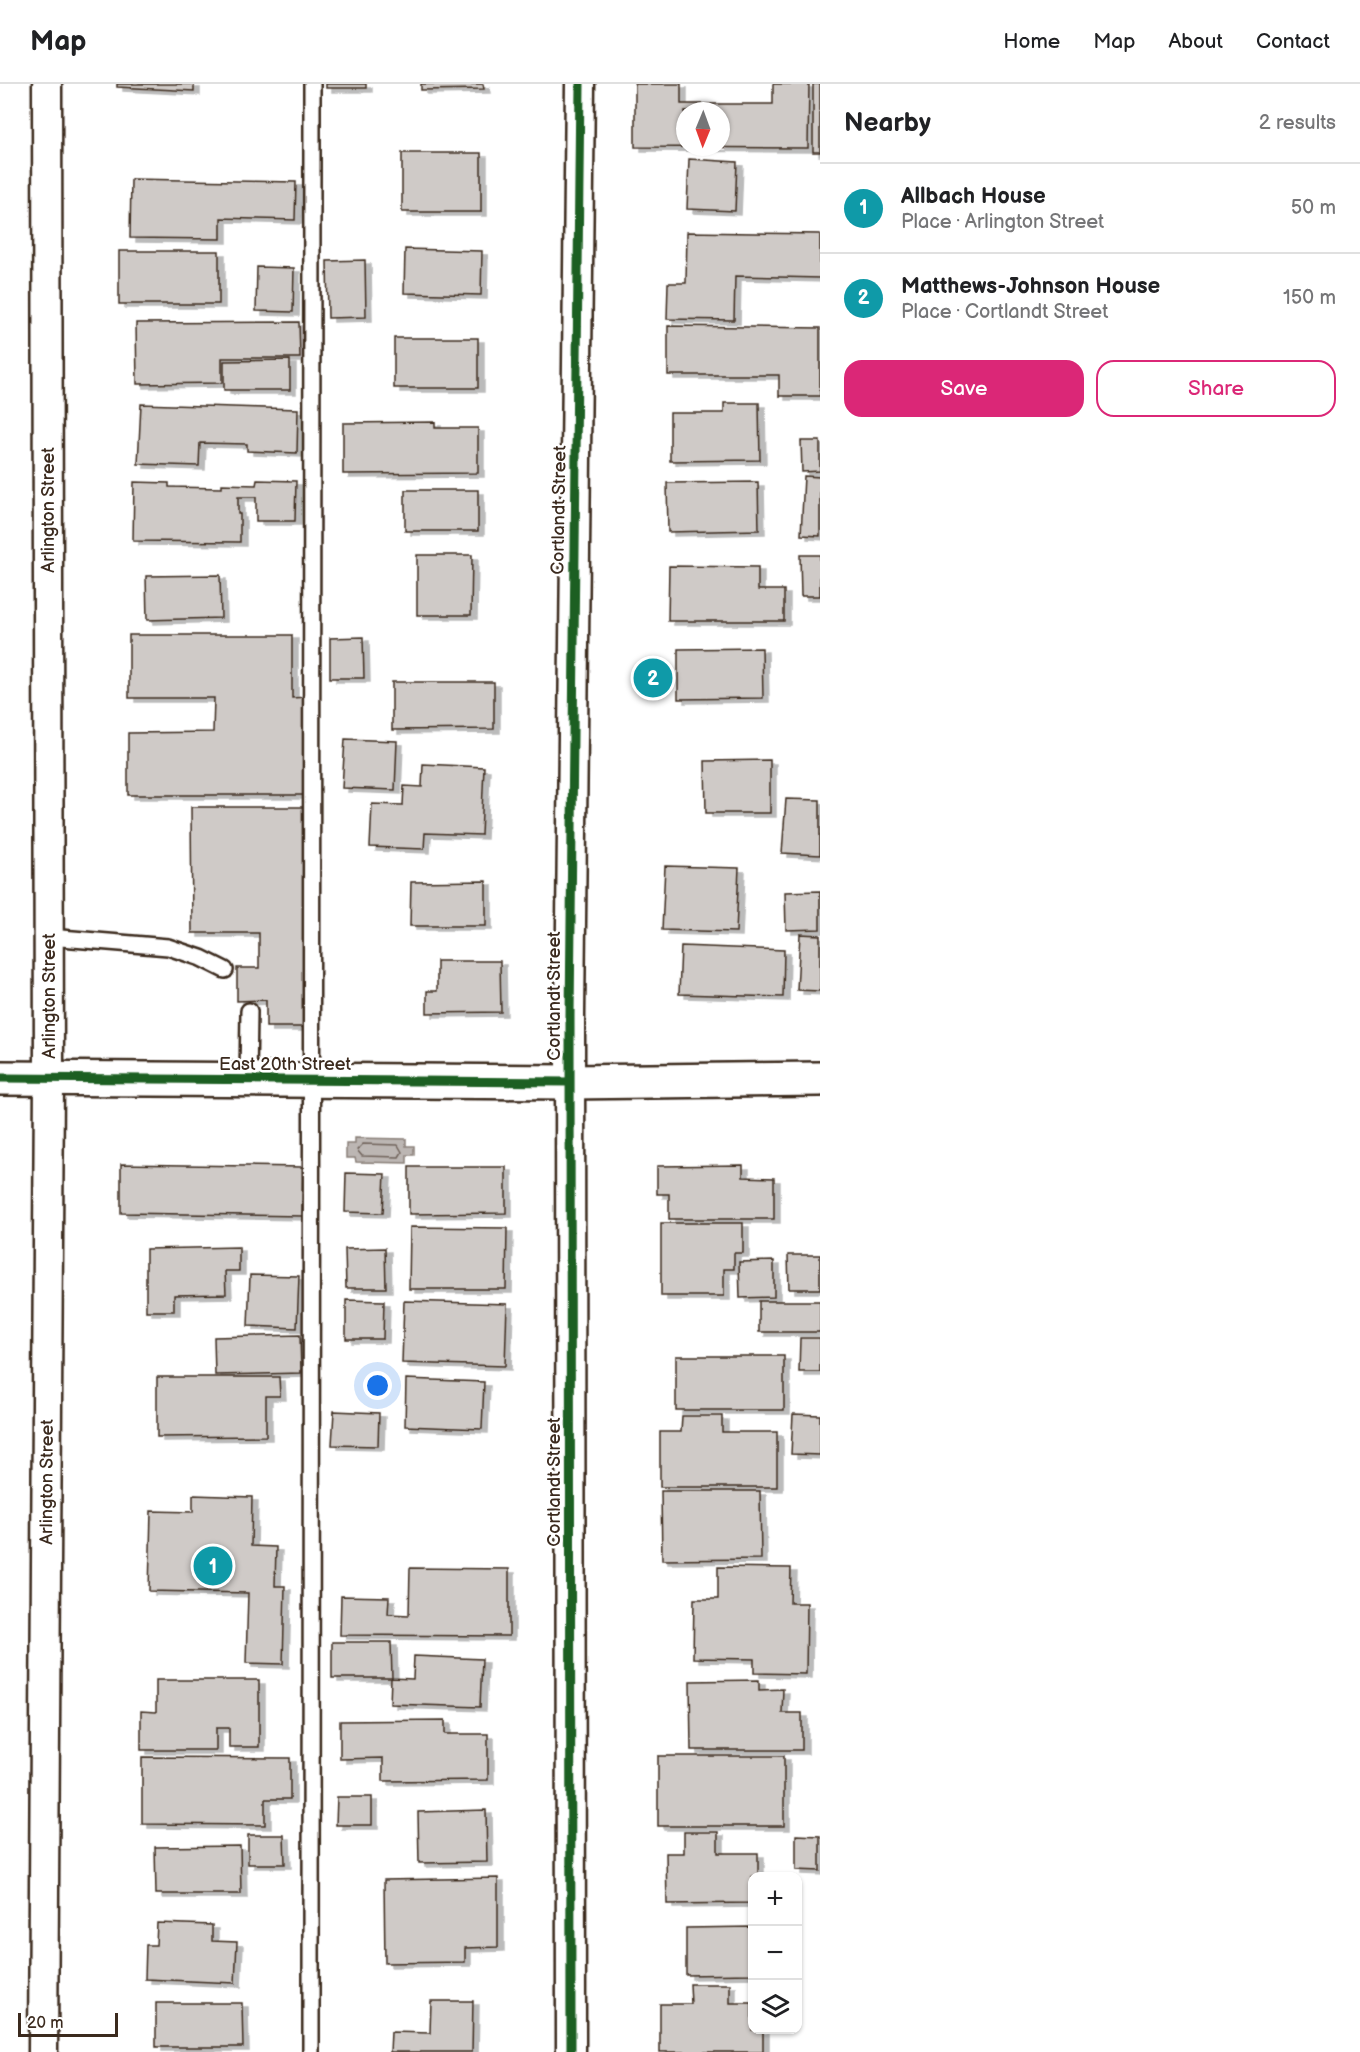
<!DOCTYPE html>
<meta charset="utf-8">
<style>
:root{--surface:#fff;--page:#f6f6f6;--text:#202124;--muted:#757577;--line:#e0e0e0;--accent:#db2777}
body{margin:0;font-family:"Balsamiq Sans",sans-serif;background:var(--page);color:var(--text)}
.controls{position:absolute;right:18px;bottom:18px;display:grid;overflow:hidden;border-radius:12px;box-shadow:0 2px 4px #0004}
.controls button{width:54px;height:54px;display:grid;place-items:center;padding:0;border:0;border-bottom:2px solid var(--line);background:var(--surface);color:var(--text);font:30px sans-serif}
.compass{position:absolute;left:676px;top:18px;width:54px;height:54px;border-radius:50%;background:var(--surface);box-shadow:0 2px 4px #0004;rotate:181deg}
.scale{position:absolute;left:18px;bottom:15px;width:100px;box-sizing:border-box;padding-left:6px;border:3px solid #3b2a1e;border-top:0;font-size:16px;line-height:21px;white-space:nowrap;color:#3b2a1e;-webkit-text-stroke:4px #fff;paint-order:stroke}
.you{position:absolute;left:378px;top:1302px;width:21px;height:21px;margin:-15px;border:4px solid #fff;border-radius:50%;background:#1a73e8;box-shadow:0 0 0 9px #1a73e833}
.badge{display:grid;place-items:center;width:39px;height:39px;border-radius:50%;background:var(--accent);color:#fff;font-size:20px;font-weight:700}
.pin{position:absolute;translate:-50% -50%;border:3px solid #fff;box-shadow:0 2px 6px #0006}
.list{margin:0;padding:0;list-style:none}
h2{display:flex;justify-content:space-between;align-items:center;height:78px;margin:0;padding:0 24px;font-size:26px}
h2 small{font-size:20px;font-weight:400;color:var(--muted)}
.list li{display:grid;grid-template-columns:39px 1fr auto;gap:18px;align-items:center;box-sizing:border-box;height:90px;padding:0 24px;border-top:2px solid var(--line)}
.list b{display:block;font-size:22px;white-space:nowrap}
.list p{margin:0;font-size:20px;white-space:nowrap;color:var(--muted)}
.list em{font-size:20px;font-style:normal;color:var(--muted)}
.actions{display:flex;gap:12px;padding:18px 24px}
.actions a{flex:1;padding:14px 0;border:2px solid var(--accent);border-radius:18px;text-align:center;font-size:21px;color:var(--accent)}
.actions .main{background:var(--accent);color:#fff}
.icon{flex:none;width:33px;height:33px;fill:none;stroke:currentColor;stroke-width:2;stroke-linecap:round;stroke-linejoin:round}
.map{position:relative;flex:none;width:820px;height:1968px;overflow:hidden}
header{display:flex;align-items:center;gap:36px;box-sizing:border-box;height:84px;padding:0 30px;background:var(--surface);border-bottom:2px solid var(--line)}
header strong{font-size:28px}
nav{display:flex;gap:33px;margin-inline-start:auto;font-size:21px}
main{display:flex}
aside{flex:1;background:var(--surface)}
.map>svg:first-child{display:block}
.water{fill:#bcb6b3;stroke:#887e77;stroke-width:1.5}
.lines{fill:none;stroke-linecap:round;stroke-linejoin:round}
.shore{stroke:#6f625a;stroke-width:1.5}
.building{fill:#cfcac7;stroke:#3b2a1e;stroke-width:1.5;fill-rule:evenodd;filter:url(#shadow)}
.lane-casing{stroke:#3b2a1e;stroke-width:20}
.street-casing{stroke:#3b2a1e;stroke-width:33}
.secondary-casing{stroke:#3b2a1e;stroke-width:38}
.lane{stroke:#fff;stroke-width:15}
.street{stroke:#fff;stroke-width:28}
.secondary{stroke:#fff;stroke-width:33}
.cycleway-casing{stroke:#fff;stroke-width:13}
.cycleway{stroke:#1b5e20;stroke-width:9}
.labels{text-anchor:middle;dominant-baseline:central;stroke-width:5;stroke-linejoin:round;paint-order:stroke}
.street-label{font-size:18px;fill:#3b2a1e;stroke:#fff}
</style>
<header>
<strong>Map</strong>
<nav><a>Home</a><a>Map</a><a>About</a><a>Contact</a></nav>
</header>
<main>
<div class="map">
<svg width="820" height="1968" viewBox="0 0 820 1968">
<defs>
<filter id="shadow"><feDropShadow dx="6" dy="4" stdDeviation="0" flood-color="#0004"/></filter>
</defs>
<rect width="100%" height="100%" fill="#fff"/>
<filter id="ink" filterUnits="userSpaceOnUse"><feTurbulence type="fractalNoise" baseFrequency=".0167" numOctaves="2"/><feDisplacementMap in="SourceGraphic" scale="12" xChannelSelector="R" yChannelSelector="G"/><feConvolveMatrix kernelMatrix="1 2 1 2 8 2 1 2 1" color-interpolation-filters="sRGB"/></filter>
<g filter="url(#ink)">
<path class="water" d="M355,1054l51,1v7h8v9h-7v8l-51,-1 -1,-4h-9v-14h9z"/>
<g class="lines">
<path class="shore" d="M363,1060l35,1 4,7 -3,5 -37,-1 -5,-6z"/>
</g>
<path class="building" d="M117,0h77v7l-77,-4z
M326,0h40v4h-40z
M421,0h62l1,5 -63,1z
M635,0h46v20h92v-20h36l-1,64 -173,-1zM685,27h36v36h-36z
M813,0h7v68h-7z
M402,69h79v59h-79z
M689,75l48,3 -2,49 -48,-2z
M131,95l165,3 -1,38 -74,-2v21l-91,-1z
M687,148l133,2v44l-85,-2 -1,44 -67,-1 1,-36h18z
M405,165l77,2 -1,44 -77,-2z
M119,167h100v53h-100z
M365,176l1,57 -38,1 -1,-57z
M257,183l37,1 -1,44 -37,-1z
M299,238l1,36h-78v25l-85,1 -1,-61z
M668,242l152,2v68h-41v-21h-111z
M394,254h84v50h-84z
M290,276v30h-66v-29z
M724,319h35l1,57 -90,1v-48h54z
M141,320l157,5 -1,44 -50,-2v-7l-47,-1 -1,23 -61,-2z
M435,338v6h43v45l-135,1v-51z
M801,357h19v30l-18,1z
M804,392l16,1v59l-19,-1z
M257,396l39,1 -1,40h-39v-24h-18v17h2v28l-107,-1 1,-59 35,1v4l53,1v-4l34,1z
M758,398l1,48 -91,2 -1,-49z
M405,406h73v41h-73z
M417,471h55l-1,60h-54z
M800,471h20v41h-19z
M669,482l89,1v23h26v31h-116z
M220,491l1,43 -74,2 -1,-44z
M129,551h163v63l15,-1v98h-179v-62l85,-1 1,-34h-85z
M363,553l1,41h-34v-40z
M762,564l1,50 -85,1v-50z
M392,598h102v47l-102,1z
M345,655l52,2 -2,49 -53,-2z
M770,676v53h-64l-1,-52z
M423,680l61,3 -3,68 -56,-2 -1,16 -54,-2 2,-43 31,1 1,-19 18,1z
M786,715l34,1v55l-38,-2z
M191,723h118l1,220h-44v-27l-29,1v-33h22v-35h-67z
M665,782l74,2 -3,64 -74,-2z
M486,797v45h-76l1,-44z
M820,807v38l-34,1 -1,-38z
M800,850l20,1v56l-23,-1z
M681,862l103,4 -1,47 -104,-3z
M437,877h63l1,51 -74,1v-22h10z
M121,1080l182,3 -1,49 -181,-3z
M743,1081v12l31,1v41h-105v-25h-12v-28z
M409,1083h97v46l-97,1z
M346,1089l39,1 -2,39 -38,-1z
M661,1139h82v30h-9v16h-10v27h-63z
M410,1143l97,1 -1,61h-97z
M239,1163v24h-14l1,23 -52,1v16h-28v-62z
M385,1164l1,40h-40l-1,-39z
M788,1171h32v34h-31z
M774,1177v36l-34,1 -1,-36z
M250,1191l49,1 -2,52 -49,-2z
M346,1216l38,1 -1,38h-37z
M404,1217l103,3 -2,62 -103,-3z
M759,1217h61v31h-61z
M300,1251l1,38 -86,2 -1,-38z
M800,1254h20v34h-21z
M676,1272h108v54h-108z
M157,1293h122l1,19h-14v40l-109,1z
M406,1295l78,3 -2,47 -77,-3z
M334,1327l45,2 -1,33 -46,-1z
M793,1330l27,1v40l-29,-1z
M682,1332h40v16h55v55h-117v-55h21z
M661,1407h99l1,68 -99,1z
M193,1411l59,2 -1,49 25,1 -1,39h10l-2,78 -37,-1 2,-70 -99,-2 2,-80 42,1z
M718,1483l73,1 -1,35h17l-1,71 -52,-1v-14l-61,-1 1,-59h24z
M410,1484l99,1v67l-169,-1 1,-39 48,1 -1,17 21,1z
M332,1558h59l1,36h-60z
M414,1572l68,3 -2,48 -90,-3 1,-26 22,1z
M156,1596h103v67h-30v-19h-13v22h-75v-39l15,1z
M759,1596v10l24,-1 -1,24h20v37h-111l-1,-69z
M445,1636v14h43v46l-105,1v-23l-43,1v-38z
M658,1672h126v70h-126z
M142,1673l148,1v41h-25v26l-123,-1z
M337,1713h35v28h-36z
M486,1726l1,52 -68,1 -1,-51z
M684,1748h34v21h40v23h-6v27l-85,1 -1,-51h18z
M248,1751h36l1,29h-37z
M796,1751l24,1v35l-24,-1z
M240,1762l1,48h-85l-1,-47z
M498,1794v69l-33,1v14l-80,1 -1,-83z
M157,1839l55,2v16l25,1 -2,41 -90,-4 1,-34h10z
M752,1843v47l-66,1v-47z
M690,1900h40v19h22v27h11v22h-103v-48h31z
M431,1917h42l-1,51h-82l1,-20 39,1z
M156,1919h86l1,44h-87z"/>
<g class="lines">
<defs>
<path id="lane" d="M49,853l119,10 33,11 24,12
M248,996l1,-69
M311,1968l1,-1968"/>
<g id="street">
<path id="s1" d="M43,1968l6,-973 -2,-995"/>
<path d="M571,1968l-1,-1037 10,-931"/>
</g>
<path id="secondary" d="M0,994l570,4 250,-3"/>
</defs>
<use href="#lane" class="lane-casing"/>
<use href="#street" class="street-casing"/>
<use href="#secondary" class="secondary-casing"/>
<use href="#lane" class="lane"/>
<use href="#street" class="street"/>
<use href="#secondary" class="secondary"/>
<defs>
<path id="cycleway" d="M0,994l570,4
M571,1968l-1,-1037 10,-931"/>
</defs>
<use href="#cycleway" class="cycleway-casing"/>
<use href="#cycleway" class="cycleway"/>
</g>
</g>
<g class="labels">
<g class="street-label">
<text transform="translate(48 426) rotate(-90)">Arlington Street</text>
<text transform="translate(559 426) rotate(-89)">Cortlandt Street</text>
<text transform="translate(49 912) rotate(-90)">Arlington Street</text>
<text transform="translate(554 912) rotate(-90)">Cortlandt Street</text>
<text x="285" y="980">East 20th Street</text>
<text stroke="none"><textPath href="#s1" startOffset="570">Arlington Street</textPath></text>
<text transform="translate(554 1398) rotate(-90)">Cortlandt Street</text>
</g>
</g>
</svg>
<div class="controls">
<button>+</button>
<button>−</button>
<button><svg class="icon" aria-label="layers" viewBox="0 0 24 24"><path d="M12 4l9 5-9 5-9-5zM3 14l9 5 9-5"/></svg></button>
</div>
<svg class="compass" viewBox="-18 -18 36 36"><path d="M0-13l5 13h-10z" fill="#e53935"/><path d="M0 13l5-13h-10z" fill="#757577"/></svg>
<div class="scale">20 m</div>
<div class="you"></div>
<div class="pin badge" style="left:213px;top:1482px;background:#0f9aa8">1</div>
<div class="pin badge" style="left:653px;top:594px;background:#0f9aa8">2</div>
</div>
<aside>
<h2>Nearby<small>2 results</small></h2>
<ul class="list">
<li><span class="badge" style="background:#0f9aa8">1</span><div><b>Allbach House</b><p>Place · Arlington Street</p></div><em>50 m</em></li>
<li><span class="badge" style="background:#0f9aa8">2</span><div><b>Matthews-Johnson House</b><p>Place · Cortlandt Street</p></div><em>150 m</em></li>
</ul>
<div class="actions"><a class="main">Save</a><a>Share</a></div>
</aside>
</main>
